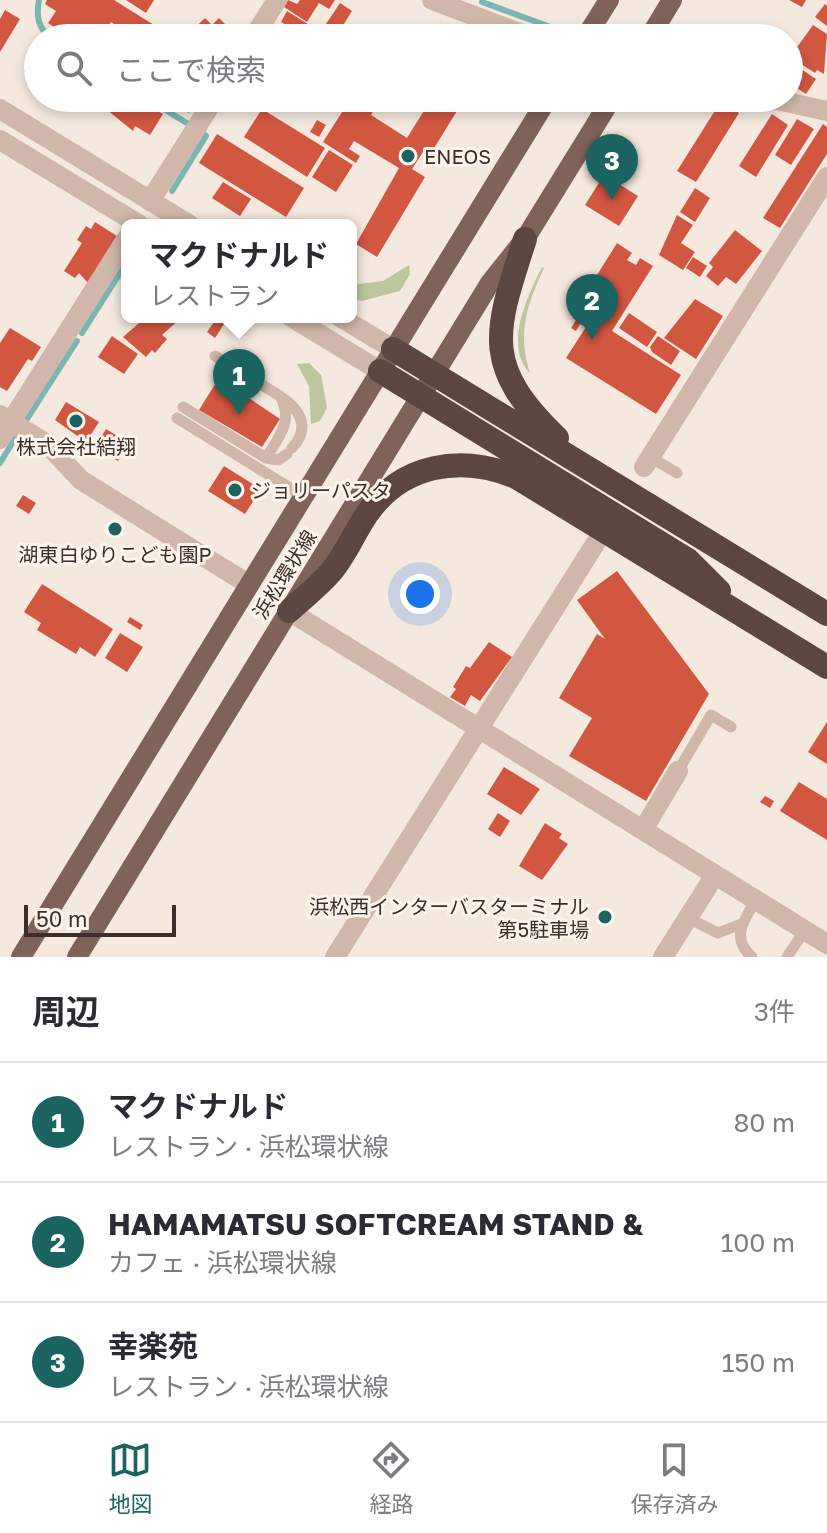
<!DOCTYPE html>
<html lang="ja">
<meta charset="utf-8">
<style>
:root{--surface:#fff;--page:#f7f7f7;--text:#2b2b33;--muted:#7c7c81;--line:#e1e1e2;--accent:#1a6361}
body{margin:0;font-family:"Golos Text","Noto Sans JP",sans-serif;background:var(--page);color:var(--text)}
.scale{position:absolute;left:24px;bottom:20px;width:152px;box-sizing:border-box;padding-left:8px;border:4px solid #3c2e2a;border-top:0;font-size:22px;line-height:28px;white-space:nowrap;color:#3c2e2a;-webkit-text-stroke:6px #fcf4ed;paint-order:stroke}
.you{position:absolute;left:420px;top:594px;width:28px;height:28px;margin:-20px;border:6px solid #fff;border-radius:50%;background:#1a73e8;box-shadow:0 0 0 12px #1a73e833}
.badge{display:grid;place-items:center;width:52px;height:52px;border-radius:50%;background:var(--accent);color:#fff;font-size:26px;font-weight:700}
.pin{position:absolute;translate:-50% -66px;filter:drop-shadow(0 2px 4px #0008)}
.pin::after{content:'';position:absolute;top:42px;width:28px;height:24px;background:inherit;clip-path:polygon(0 0,100% 0,50% 100%)}
.popup{position:absolute;left:121px;top:219px;width:236px;height:104px;box-sizing:border-box;display:grid;place-content:center;border-radius:12px;background:var(--surface);filter:drop-shadow(0 2px 6px #0005);font-size:26px;white-space:nowrap;color:var(--muted)}
.popup b{font-size:30px;color:var(--text)}
.popup::after{content:'';position:absolute;left:50%;top:100%;margin-left:-16px;border:16px solid transparent;border-top-color:var(--surface)}
.list{margin:0;padding:0;list-style:none}
h2{display:flex;justify-content:space-between;align-items:center;height:104px;margin:0;padding:0 32px;font-size:34px}
h2 small{font-size:26px;font-weight:400;color:var(--muted)}
.list li{display:grid;grid-template-columns:52px 1fr auto;gap:24px;align-items:center;box-sizing:border-box;height:120px;padding:0 32px;border-top:2px solid var(--line)}
.list b{display:block;font-size:30px;white-space:nowrap}
.list p{margin:0;font-size:26px;white-space:nowrap;color:var(--muted)}
.list em{font-size:26px;font-style:normal;color:var(--muted)}
.icon{flex:none;width:44px;height:44px;fill:none;stroke:currentColor;stroke-width:2;stroke-linecap:round;stroke-linejoin:round}
.map{position:relative;flex:none;width:827px;height:957px;overflow:hidden}
.search{position:absolute;background:var(--surface);box-shadow:0 4px 12px #0003;left:24px;right:24px;top:24px;height:88px;display:flex;align-items:center;gap:20px;box-sizing:border-box;padding:0 28px;border-radius:44px;color:var(--muted);font-size:30px}
.sheet{height:464px;background:var(--surface)}
nav{display:flex;justify-content:space-around;align-items:center;box-sizing:border-box;height:112px;border-top:2px solid var(--line);background:var(--surface);font-size:22px;color:var(--muted)}
nav a{display:grid;justify-items:center;gap:4px}
nav .on{color:var(--accent)}
.map>svg:first-child{display:block}
.green{fill:#bcc79d}
.lines{fill:none;stroke-linecap:round;stroke-linejoin:round}
.stream{stroke:#7bb6b3;stroke-width:6}
.building{fill:#d25741}
.service{stroke:#d0b7a9;stroke-width:11}
.minor{stroke:#d0b7a9;stroke-width:20}
.tertiary{stroke:#d0b7a9;stroke-width:20}
.primary{stroke:#7f6359;stroke-width:20}
.motorway{stroke:#5e4640;stroke-width:24}
.poi-dot{fill:#1a6361;stroke:#fcf4ed;stroke-width:3}
.labels{text-anchor:middle;dominant-baseline:central;stroke-width:6;stroke-linejoin:round;paint-order:stroke}
.poi-label{font-size:20px;fill:#3c2e2a;stroke:#fcf4ed;text-anchor:start}
.street-label{font-size:20px;fill:#3c2e2a;stroke:#fcf4ed}
</style>
<div class="map">
<svg width="827" height="957" viewBox="0 0 827 957">
<rect width="100%" height="100%" fill="#f5e9df"/>
<path class="green" d="M409,265l1,9 -10,17 -38,10 -11,-2v-14l32,-4z
M542,267l2,1c-17,37 -27,64 -14,105 -27,-27 -2,-78 12,-106z
M309,363l12,12 6,33 -7,13 -9,3 -2,-38 -12,-22z"/>
<g class="lines">
<path class="stream" d="M39,0c-3,16 -1,27 11,38
M482,2l71,26
M146,98l44,27
M172,191l34,-55 -4,-3
M82,333l45,-71
M27,419l50,-78
M0,463l16,-26"/>
</g>
<path class="building" d="M47,0h67l40,25 -9,13 -12,-8 -3,4 -19,-12 -10,16h-30l-23,-15 8,-12 -11,-7z
M126,0h28l-8,13z
M288,0l9,4 3,-4h35l-6,9 -10,-6 -12,19 -23,-15z
M789,0h17l-4,7z
M340,3l12,8 -17,27h-7l-8,-5z
M825,4l2,2v20l-12,-9z
M5,10l15,9 -20,33v-33z
M287,11l24,15 -7,10 -23,-14z
M205,18l7,7 7,-7 12,12 -9,8h-38z
M813,25l14,9 -3,40 -7,-4 -2,3 -25,-16z
M32,58l6,4v29l-6,-4 5,-9 -13,-7z
M789,61l27,18 -10,15 -17,-11z
M105,98h32l26,16 -13,21 -15,-9 -2,5 -32,-26z
M175,98h23l-9,15 -17,-10z
M252,98h23l-7,10z
M351,98h30l-10,17 36,23 25,-40h33l-34,55 -6,-4 -13,20 13,8 -48,80 -21,-13 43,-76 -45,-27 -5,8 11,7 -4,7 -33,-21z
M721,101l18,12 -43,69 -19,-11z
M262,109l63,39 -18,29 -63,-40z
M772,114l16,11 -32,52 -17,-11z
M797,119l17,10 -23,36 -16,-10z
M317,120l9,5 -7,12 -9,-5z
M823,124l4,3v27l-47,74 -17,-10z
M217,134l87,54 -18,29 -87,-54z
M329,150l24,15 -17,27 -24,-15z
M607,170l11,6 -4,5 24,15 -19,30 -34,-21z
M223,182l28,17 -11,17 -28,-18z
M695,188l15,10 -15,24 -15,-10z
M677,215l16,10 -12,18 14,9 -12,18 -24,-15z
M95,222l22,14 -29,47 -9,-10 -4,5 -11,-7 18,-28 -5,-3 9,-14 5,3z
M735,230l27,21 -26,33 -10,-7 -8,9 -12,-10 7,-9 -4,-4z
M617,243l15,10 -5,7 9,5 4,-7 13,8 -41,65 69,44 -25,39 -90,-56 20,-31 -6,-3 -4,7 -5,-3 13,-21 5,3 -5,8 9,5 15,-19 -21,-13z
M693,257l14,9 -7,11 -14,-9z
M695,299l28,17 -27,43 -32,-21z
M629,313l28,19 -10,15 -28,-19z
M146,317h36l-20,18 5,4 -12,14 -3,-3 -6,7 -23,-20z
M216,319l8,5 -9,14 -8,-6z
M10,328l31,19 -9,14 -4,-2 -21,32 -7,-4v-44z
M112,336l26,18 -14,20 -26,-17z
M658,336l22,15 -9,14 -19,-13 -2,-5z
M219,378l61,41 -18,28 -63,-37z
M66,402l33,20 -13,20 -31,-22z
M106,429l23,14 -11,18 -23,-14z
M224,466l37,23 -16,25 -37,-23z
M23,495l13,8 -7,11 -13,-8z
M617,571l92,123 -63,107 -77,-45 23,-38 -33,-20 38,-64 8,5 -28,-39z
M42,584l71,45 -18,28 -15,-10 -4,7 -39,-24 4,-7 -17,-11z
M130,617l13,8 -3,5 -13,-8z
M120,633l23,14 -16,25 -22,-14z
M489,642l23,15 -32,44 -9,-6 -6,11 -15,-9 6,-8 -3,-2 13,-21 4,2z
M827,722v42l-19,-12z
M504,767l36,22 -19,26 -34,-21z
M799,782l28,17v41l-47,-29z
M765,796l9,5 -4,7 -10,-6z
M498,813l12,8 -10,16 -12,-8z
M545,823l17,11 -3,4 9,6 -26,36 -23,-14z"/>
<g class="lines">
<path class="service" d="M215,356l65,40c14,25 -1,41 -14,62
M281,397c19,12 30,31 11,51
M183,407l83,51 12,2 9,-6
M177,418l126,78
M650,457l27,16
M678,771l33,-56 20,12
M688,918l30,15 23,-9
M752,957c-22,-19 -8,-37 4,-57
M787,957l18,-27"/>
<path class="minor" d="M253,38l24,-38
M150,201l65,-103
M0,415l47,29 34,36 167,104
M0,439l127,-201
M644,467l183,-290
M289,611l538,333
M643,830l35,-59
M335,957l260,-413
M663,957l52,-82"/>
<path class="tertiary" d="M432,0l101,38
M768,98l59,13
M0,109l190,116
M0,140l140,85
M291,317l89,54
M340,317l53,32"/>
<path class="primary" d="M585,38l24,-38
M649,38l23,-38
M21,957l527,-859
M77,957l413,-674 35,-44 87,-141"/>
<path class="motorway" d="M525,239c-30,93 -44,126 32,199
M393,349l434,265
M380,371l308,189 31,31
M289,611c14,-13 29,-24 41,-38 15,-17 24,-40 37,-59 35,-50 94,-60 149,-37l311,190"/>
</g>
<g class="poi-dot">
<circle cx="408" cy="156" r="8"/>
<circle cx="76" cy="421" r="8"/>
<circle cx="235" cy="490" r="8"/>
<circle cx="115" cy="529" r="8"/>
<circle cx="605" cy="917" r="8"/>
</g>
<g class="labels">
<g class="poi-label">
<text x="424" y="156">ENEOS</text>
<text x="76" y="446" text-anchor="middle">株式会社結翔</text>
<text x="251" y="490">ジョリーパスタ</text>
<text x="115" y="554" text-anchor="middle">湖東白ゆりこども園P</text>
<text x="589" y="906" text-anchor="end">浜松西インターバスターミナル<tspan x="589" dy="23">第5駐車場</tspan></text>
</g>
<g class="street-label">
<text transform="translate(284 574) rotate(-58)">浜松環状線</text>
</g>
</g>
</svg>
<div class="scale">50 m</div>
<div class="you"></div>
<div class="pin badge" style="left:239px;top:415px">1</div>
<div class="popup"><b>マクドナルド</b>レストラン</div>
<div class="pin badge" style="left:592px;top:340px">2</div>
<div class="pin badge" style="left:612px;top:200px">3</div>
<div class="search"><svg class="icon" aria-label="search" viewBox="0 0 24 24"><circle cx="10" cy="10" r="6"/><path d="M15 15l6 6"/></svg>ここで検索</div>
</div>
<section class="sheet">
<h2>周辺<small>3件</small></h2>
<ul class="list">
<li><span class="badge">1</span><div><b>マクドナルド</b><p>レストラン · 浜松環状線</p></div><em>80 m</em></li>
<li><span class="badge">2</span><div><b>HAMAMATSU SOFTCREAM STAND &amp;</b><p>カフェ · 浜松環状線</p></div><em>100 m</em></li>
<li><span class="badge">3</span><div><b>幸楽苑</b><p>レストラン · 浜松環状線</p></div><em>150 m</em></li>
</ul>
</section>
<nav>
<a class="on"><svg class="icon" aria-label="map" viewBox="0 0 24 24"><path d="M3 6l6-2 6 2 6-2v14l-6 2-6-2-6 2zM9 4v14M15 6v14"/></svg>地図</a>
<a><svg class="icon" aria-label="directions" viewBox="0 0 24 24"><path d="M12 3l9 9-9 9-9-9zM9 14v-3h6M13 9l2 2-2 2"/></svg>経路</a>
<a><svg class="icon" aria-label="saved" viewBox="0 0 24 24"><path d="M7 4h10v16l-5-4-5 4z"/></svg>保存済み</a>
</nav>
